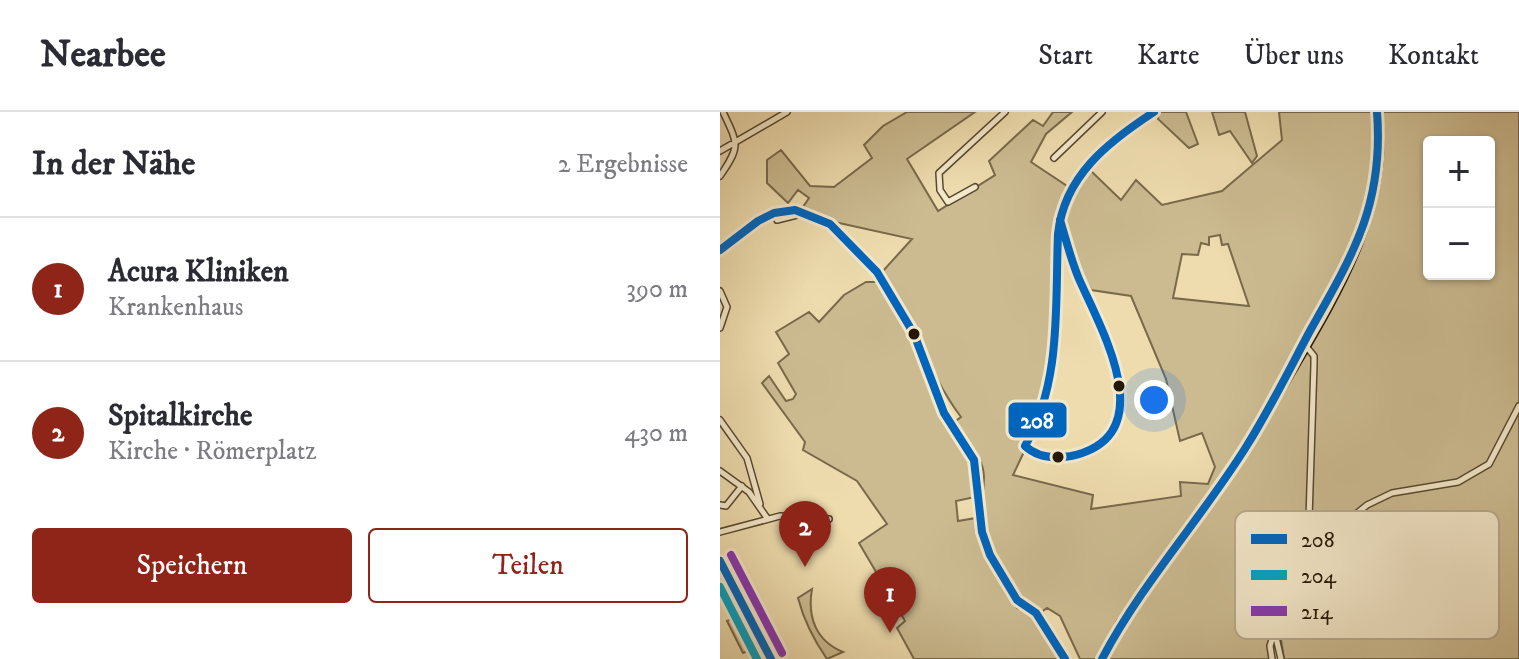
<!DOCTYPE html>
<html lang="de">
<meta charset="utf-8">
<style>
:root{--surface:#fff;--page:#f7f7f7;--text:#2b2b33;--muted:#7c7c81;--line:#e1e1e2;--accent:#8f2418}
body{margin:0;font-family:"IM FELL DW Pica",serif;background:var(--page);color:var(--text)}
.controls{position:absolute;right:24px;top:24px;display:grid;overflow:hidden;border-radius:8px;box-shadow:0 2px 6px #0004}
.controls button{width:72px;height:72px;display:grid;place-items:center;padding:0;border:0;border-bottom:2px solid var(--line);background:var(--surface);color:var(--text);font:40px sans-serif}
.you{position:absolute;left:434px;top:288px;width:28px;height:28px;margin:-20px;border:6px solid #fff;border-radius:50%;background:#1a73e8;box-shadow:0 0 0 12px #1a73e833}
.badge{display:grid;place-items:center;width:52px;height:52px;border-radius:50%;background:var(--accent);color:#fff;font-size:26px;font-weight:700}
.pin{position:absolute;translate:-50% -66px;filter:drop-shadow(0 2px 4px #0008)}
.pin::after{content:'';position:absolute;top:42px;width:28px;height:24px;background:inherit;clip-path:polygon(0 0,100% 0,50% 100%)}
.list{margin:0;padding:0;list-style:none}
h2{display:flex;justify-content:space-between;align-items:center;height:104px;margin:0;padding:0 32px;font-size:34px}
h2 small{font-size:26px;font-weight:400;color:var(--muted)}
.list li{display:grid;grid-template-columns:52px 1fr auto;gap:24px;align-items:center;box-sizing:border-box;height:144px;padding:0 32px;border-top:2px solid var(--line)}
.list b{display:block;font-size:30px;white-space:nowrap}
.list p{margin:0;font-size:26px;white-space:nowrap;color:var(--muted)}
.list em{font-size:26px;font-style:normal;color:var(--muted)}
.actions{display:flex;gap:16px;padding:24px 32px}
.actions a{flex:1;padding:18px 0;border:2px solid var(--accent);border-radius:8px;text-align:center;font-size:28px;color:var(--accent)}
.actions .main{background:var(--accent);color:#fff}
.map{position:relative;flex:none;width:799px;height:547px;overflow:hidden}
header{display:flex;align-items:center;gap:48px;box-sizing:border-box;height:112px;padding:0 40px;background:var(--surface);border-bottom:2px solid var(--line)}
header strong{font-size:38px}
nav{display:flex;gap:44px;margin-inline-start:auto;font-size:28px}
main{display:flex}
aside{flex:1;background:var(--surface)}
.map>svg:first-child{display:block}
.green{fill:#ccbb91;stroke:#78694b;stroke-width:2;fill-rule:evenodd}
.lines{fill:none;stroke-linecap:round;stroke-linejoin:round}
.secondary-tunnel{stroke:#c6b58c;stroke-width:8;stroke-dasharray:8 4;stroke-linecap:butt}
.street-casing{stroke:#56482f;stroke-width:8}
.secondary-casing{stroke:#241705;stroke-width:11}
.street{stroke:#f4e8ca;stroke-width:5}
.secondary{stroke:#f4e8ca;stroke-width:8}
.bus-1-casing{stroke:#f4e8ca;stroke-width:14}
.bus-2-casing{stroke:#f4e8ca;stroke-width:14}
.bus-3-casing{stroke:#f4e8ca;stroke-width:14}
.bus-1{stroke:#0065bd;stroke-width:8}
.bus-2{stroke:#02a2c4;stroke-width:8}
.bus-3{stroke:#8638b0;stroke-width:8}
.bus-dot{fill:#241705;stroke:#f4e8ca;stroke-width:3}
.key{fill:#f4e8ca;stroke:#b6a98f;stroke-width:2}
.key-label{font-size:22px;fill:#241705}
.line-badge{stroke:#f4e8ca;stroke-width:3}
.badge-label{font-size:22px;text-anchor:middle;font-weight:bold;fill:#fff}
</style>
<header>
<strong>Nearbee</strong>
<nav><a>Start</a><a>Karte</a><a>Über uns</a><a>Kontakt</a></nav>
</header>
<main>
<aside>
<h2>In der Nähe<small>2 Ergebnisse</small></h2>
<ul class="list">
<li><span class="badge">1</span><div><b>Acura Kliniken</b><p>Krankenhaus</p></div><em>390 m</em></li>
<li><span class="badge">2</span><div><b>Spitalkirche</b><p>Kirche · Römerplatz</p></div><em>430 m</em></li>
</ul>
<div class="actions"><a class="main">Speichern</a><a>Teilen</a></div>
</aside>
<div class="map">
<svg width="799" height="547" viewBox="0 0 799 547">
<rect width="100%" height="100%" fill="#eedcae"/>
<filter id="stains"><feTurbulence type="fractalNoise" baseFrequency=".0025" numOctaves="4"/><feColorMatrix values="0 0 0 0 .2 0 0 0 0 .09 0 0 0 0 .02 0 0 0 .5 -.17"/></filter>
<radialGradient id="worn" r=".72"><stop offset=".6" stop-color="#630" stop-opacity="0"/><stop offset="1" stop-color="#630" stop-opacity=".3"/></radialGradient>
<path class="green" d="M187,0h68l-68,47 31,52 57,-36 -6,-14 44,-41 10,6 10,-14h19l-26,22 -15,28 39,26 -4,13 24,-31 31,30 15,-20 26,25 60,-14 60,-51 -3,-28h240v547h-235l-4,-26 25,-79 -5,4 -30,88 2,13h-192l-20,-43 -13,-8 -7,5c-30,-22 -52,-63 -58,-100 -2,-16 6,-34 -1,-50 -6,-13 -19,-28 -28,-40l8,-6c-33,-44 -49,-99 -79,-145l30,-33 -82,-18 -27,-14 6,-9 -11,-8 -10,13 -21,-20v-23l14,-10 29,36 24,1 38,-29 -8,-13 19,-19zM709,30h60v132h-60zM343,97l11,51 17,30 40,6 35,83 14,62 22,-8 13,34 -7,17 -28,-2 1,14 -90,13 2,-14 -80,-20 30,-63zM500,123l2,10 6,-1 21,62 -76,-8 9,-44 16,1 3,-12 8,2v-8z
M439,0h27l12,32 -9,4 -31,-29z
M492,0h33l12,44 -5,7 -22,-32 -11,4z
M146,170h12l30,48 33,84 31,48 3,35 -19,4 2,20 18,-3 11,37 30,53 11,2 31,49h-145l-17,-31 8,-7 -46,-78 28,-19 -30,-43 -54,-31 2,-8 -43,-59 7,-7 17,25 7,-2 3,-5 -18,-31 11,-9 -13,-22 33,-20 10,10 25,-27z
M92,477c-5,28 4,52 31,63l-16,7c-14,-20 -23,-38 -29,-61z
M25,501l15,34 -17,6 -16,-32z"/>
<g class="lines">
<path class="secondary-tunnel" d="M401,511l98,-134 49,-78"/>
<defs>
<path id="street" d="M0,39l67,-39
M334,46l48,-46
M0,64c21,-30 18,-32 3,-64
M255,75l-27,15 -8,-12 -1,-17 66,-61
M57,108l24,-6
M340,108l17,55 36,78 8,61c-5,10 -9,20 -18,27 -15,15 -63,26 -78,5 6,-11 13,-21 17,-33 12,-32 14,-98 15,-133 1,-29 -2,-64 12,-90 16,-29 58,-61 85,-78
M0,138l38,-29 16,-8 21,-3 35,14 47,48 37,62 30,79 30,47 8,72 8,23 27,45 19,13 29,46
M0,179l7,16 -7,21
M585,233l9,11v8l-6,185
M0,308l27,38 13,46
M0,359l29,21 18,26
M0,393l6,1 16,-20
M0,420l60,-16 49,3
M0,449l51,98
M555,521l6,26
M552,547l-2,-13 23,-75 15,-22 8,-2 51,-42 25,-12 66,-11 31,-18 30,-58"/>
<path id="secondary" d="M548,299c50,-90 125,-191 109,-299
M382,547l19,-36"/>
</defs>
<use href="#street" class="street-casing"/>
<use href="#secondary" class="secondary-casing"/>
<use href="#street" class="street"/>
<use href="#secondary" class="secondary"/>
<defs>
<path id="bus-1" d="M340,108c6,20 11,40 19,59 23,52 84,157 -8,177 -17,3 -33,2 -46,-10 37,-65 30,-140 33,-212 6,-58 50,-92 96,-122
M0,138l38,-29 16,-8 21,-3 35,14 47,48 37,62 30,79 30,47 8,72 8,23 27,45 19,13 29,46
M0,449l51,98
M382,547c40,-76 99,-140 144,-212 24,-38 44,-79 65,-118 43,-76 73,-126 66,-217"/>
<path id="bus-2" d="M0,475l37,72"/>
<path id="bus-3" d="M11,443l51,98"/>
</defs>
<use href="#bus-1" class="bus-1-casing"/>
<use href="#bus-2" class="bus-2-casing"/>
<use href="#bus-3" class="bus-3-casing"/>
<use href="#bus-1" class="bus-1"/>
<use href="#bus-2" class="bus-2"/>
<use href="#bus-3" class="bus-3"/>
</g>
<g class="bus-dot">
<circle cx="194" cy="222" r="7"/>
<circle cx="399" cy="274" r="7"/>
<circle cx="338" cy="345" r="7"/>
</g>
<rect x="515" y="399" width="264" height="128" rx="12" class="key"/>
<rect x="531" y="422" width="36" height="10" fill="#0065bd"/>
<rect x="531" y="458" width="36" height="10" fill="#02a2c4"/>
<rect x="531" y="494" width="36" height="10" fill="#8638b0"/>
<g class="key-label">
<text x="581" y="435">208</text>
<text x="581" y="471">204</text>
<text x="581" y="507">214</text>
</g>
<rect class="line-badge" x="287" y="289" width="61" height="38" rx="8" fill="#0065bd"/>
<g class="badge-label">
<text x="317" y="316">208</text>
</g>
<rect width="100%" height="100%" filter="url(#stains)"/>
<rect width="100%" height="100%" fill="url(#worn)"/>
</svg>
<div class="controls">
<button>+</button>
<button>−</button>
</div>
<div class="you"></div>
<div class="pin badge" style="left:170px;top:521px">1</div>
<div class="pin badge" style="left:85px;top:455px">2</div>
</div>
</main>
